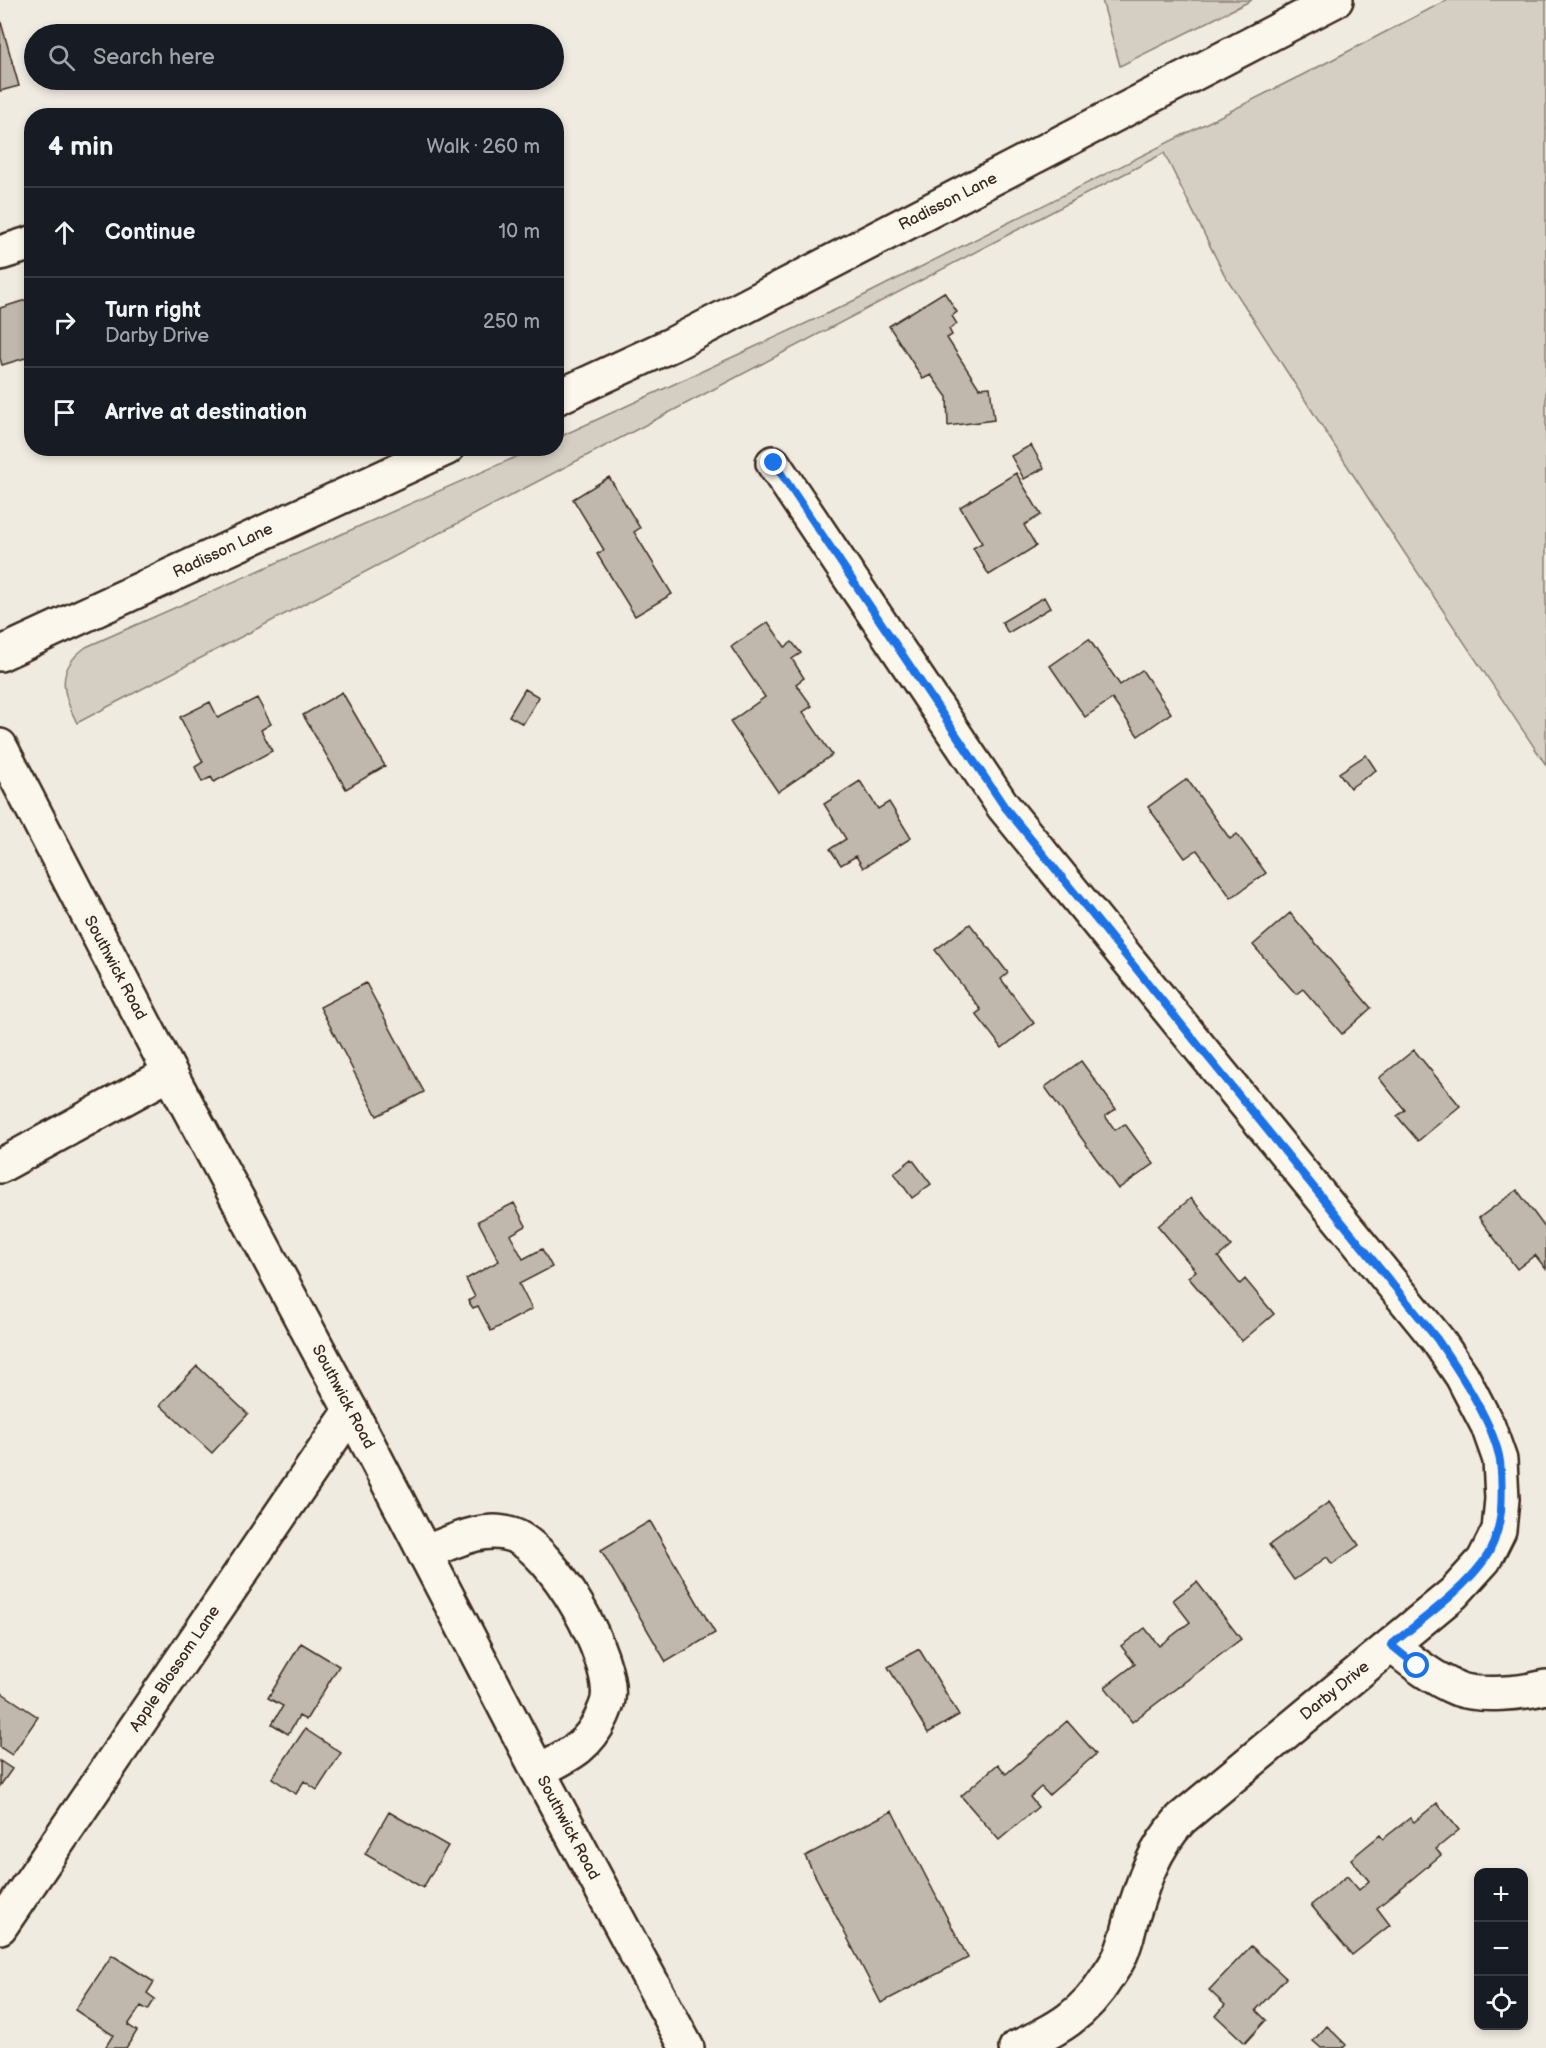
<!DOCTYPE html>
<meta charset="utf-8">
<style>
:root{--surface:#171b24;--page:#20242c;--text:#f1f3f6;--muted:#9ea1a6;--line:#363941}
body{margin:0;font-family:"Balsamiq Sans",sans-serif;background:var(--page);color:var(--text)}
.controls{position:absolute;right:18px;bottom:18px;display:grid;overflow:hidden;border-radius:12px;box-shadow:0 3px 9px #0003}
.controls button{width:54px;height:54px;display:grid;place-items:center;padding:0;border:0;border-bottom:2px solid var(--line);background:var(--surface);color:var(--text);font:30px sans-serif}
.stop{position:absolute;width:18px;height:18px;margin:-14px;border:4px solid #1a73e8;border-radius:50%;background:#fff}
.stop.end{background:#1a73e8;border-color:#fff;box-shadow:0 2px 6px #0008}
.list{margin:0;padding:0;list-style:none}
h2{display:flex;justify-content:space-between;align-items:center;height:78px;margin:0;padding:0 24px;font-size:26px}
h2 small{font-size:20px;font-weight:400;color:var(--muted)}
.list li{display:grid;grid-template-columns:39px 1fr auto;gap:18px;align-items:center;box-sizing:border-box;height:90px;padding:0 24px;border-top:2px solid var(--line)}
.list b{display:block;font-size:22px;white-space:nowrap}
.list p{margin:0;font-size:20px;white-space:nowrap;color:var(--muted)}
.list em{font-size:20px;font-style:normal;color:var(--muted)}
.icon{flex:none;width:33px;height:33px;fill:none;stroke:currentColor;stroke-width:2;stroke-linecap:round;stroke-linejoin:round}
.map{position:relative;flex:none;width:1546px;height:2048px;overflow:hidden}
.search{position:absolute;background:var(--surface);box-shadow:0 3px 9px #0003;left:24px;top:24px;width:540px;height:66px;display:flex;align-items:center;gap:15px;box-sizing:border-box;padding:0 21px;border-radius:33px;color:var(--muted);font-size:22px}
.panel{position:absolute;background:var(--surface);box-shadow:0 3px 9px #0003;left:24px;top:108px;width:540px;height:348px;border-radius:24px}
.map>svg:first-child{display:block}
.green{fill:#d5cec3;stroke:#887c70;stroke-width:1.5}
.building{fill:#c0b8ad;stroke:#3b2a1e;stroke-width:1.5}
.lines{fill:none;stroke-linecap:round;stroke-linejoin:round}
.minor-casing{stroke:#3b2a1e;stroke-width:38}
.highway-casing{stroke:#3b2a1e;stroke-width:38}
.minor{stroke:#fbf7ec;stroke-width:33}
.highway{stroke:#fbf7ec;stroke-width:33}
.route{stroke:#1a73e8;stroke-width:8}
.labels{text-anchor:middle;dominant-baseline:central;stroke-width:5;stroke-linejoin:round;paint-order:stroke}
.street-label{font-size:16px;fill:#3b2a1e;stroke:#fbf7ec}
</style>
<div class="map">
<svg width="1546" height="2048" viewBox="0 0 1546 2048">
<rect width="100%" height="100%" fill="#f0ebe0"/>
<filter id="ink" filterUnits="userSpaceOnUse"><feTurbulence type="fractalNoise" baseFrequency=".0167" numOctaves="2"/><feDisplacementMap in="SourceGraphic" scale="12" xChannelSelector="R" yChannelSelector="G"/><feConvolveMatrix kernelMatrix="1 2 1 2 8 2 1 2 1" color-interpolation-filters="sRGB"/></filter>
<g filter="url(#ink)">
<path class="green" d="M1102,0h150l-132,66z
M1447,0h99v765l-174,-261 -148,-230 -60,-121 -1087,570c-15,-29 -22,-54 9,-76l448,-198 22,-1 1,-10 280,-129 483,-243z"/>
<path class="building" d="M0,19l19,67 -19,5z
M944,292l13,20 -5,4 5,8 -8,5 3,6 -5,3 32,50 11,-1 4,33 -46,6 -1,-29 -16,-22 -8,4 -34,-53z
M32,298v58l-30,9 -2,-7v-50z
M1031,445l13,23 -20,11 -13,-23z
M1016,473l25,42 -17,10 12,21 -47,29 -16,-27 9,-5 -22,-36z
M609,477l31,51 -6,4 38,62 -37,22 -38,-62 7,-4 -31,-51z
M1044,597l6,11 -42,25 -6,-11z
M768,622l17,25 7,-5 9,11 -9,6 12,19 -8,6 16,22 -9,6 29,43 -54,37 -48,-70 35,-25 -34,-50z
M1089,639l31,46 22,-15 29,43 -33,23 -26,-37 -27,18 -35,-51z
M525,689l14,8 -16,27 -14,-8z
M342,692l43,74 -39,23 -43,-74z
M257,698l14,26 -10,6 11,21 -58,31 -3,-5 -9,5 -7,-15 8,-5 -23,-45 30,-15 8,16z
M1366,755l10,15 -26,18 -11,-15z
M1187,779l43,60 7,-5 29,39 -35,25 -34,-48 -12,8 -37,-51z
M860,781l18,28 11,-7 22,36 -48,30 -7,-12 -15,9 -11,-16 16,-10 -22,-35z
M1290,913l81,95 -29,26 -39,-45 -7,5 -43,-49z
M970,924l38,49 -7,6 33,44 -32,25 -26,-34 5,-4 -46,-60z
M366,983l58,109 -47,24 -57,-109z
M1414,1050l46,56 -42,35 -21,-25 8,-6 -26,-32z
M1081,1061l35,48 -11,7 10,14 10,-6 29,40 -36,25 -73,-102z
M912,1159l19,25 -19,14 -18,-25z
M1517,1190l29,39v40l-11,-14 -18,14 -38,-51z
M1191,1198l40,48 -13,11 22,27 5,-5 29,35 -32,27 -54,-64 8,-6 -38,-45z
M514,1203l12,23 -16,9 13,24 19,-10 10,18 -33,17 13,25 -41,22 -13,-25 -5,2 -5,-7 7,-4 -9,-18 33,-18 -21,-40z
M197,1366l51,48 -36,39 -52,-48z
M1329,1502l30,43 -27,19 -5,-7 -33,23 -25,-35z
M650,1521l65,112 -49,29 -65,-112z
M1197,1582l44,57 -109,83 -27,-35 30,-23 -14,-18 24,-18 14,18 31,-24 -17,-22z
M301,1643l38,23 -33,54 -7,-4 -11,18 -16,-10 11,-18 -15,-8z
M919,1649l40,66 -31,18 -40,-66z
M2,1693l36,24 -26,38 -12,-8v-51z
M1067,1721l29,33 -47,41 -8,-8 -11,10 8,10 -39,33 -38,-44 37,-32 8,10z
M305,1729l36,24 -24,37 -13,-9 -8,13 -24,-16z
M0,1761l12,8 -12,17z
M1437,1803l22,27 -23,19 5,6 -64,53 13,17 -38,30 -41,-50 36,-29 12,14 10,-9 -18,-22 29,-24 3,4 27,-21 4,4z
M892,1811l76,147 -87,45 -76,-147z
M389,1812l59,34 -25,42 -58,-34z
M1251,1946l35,32 -30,32 10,10 -21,23 -29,-27 9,-11 -16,-15z
M112,1955l42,27 -7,11 8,6 -7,11 -7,-4 -13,19 9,6 -11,17h-21l8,-13 -38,-25z
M1327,2026l19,19 -3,3h-22l-8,-7z"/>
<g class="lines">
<defs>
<path id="minor" d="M0,253l32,-10
M556,398l117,-54 663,-344
M773,463l230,343 434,533 25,37 26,50 12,34 2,39 -3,31 -15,30 -30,33 -273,226c-28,31 -38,63 -50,102 -3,12 -6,24 -11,35 -3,7 -8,14 -12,20 -24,39 -51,54 -92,72
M0,654l447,-206
M0,1166l170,-93
M424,1553c27,-10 58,-28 88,-18 41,14 102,122 96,164 -1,6 -4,12 -6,17 -14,32 -35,40 -64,55
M1391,1645c20,16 42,34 67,44 22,8 65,4 88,-2
M0,1927l351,-516"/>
<path id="highway" d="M0,746l170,327 181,338 187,360 149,277"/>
</defs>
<use href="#minor" class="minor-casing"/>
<use href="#highway" class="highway-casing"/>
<use href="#minor" class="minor"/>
<use href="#highway" class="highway"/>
</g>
</g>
<g class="lines" filter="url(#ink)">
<path class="route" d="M774,463l230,343 433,533c21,31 57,84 63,122 2,16 2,34 1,50 -2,18 -7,36 -18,51 -25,33 -61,57 -92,83l26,21"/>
</g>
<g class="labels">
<g class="street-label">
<text transform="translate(948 202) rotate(-27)">Radisson Lane</text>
<text transform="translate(223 551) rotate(-25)">Radisson Lane</text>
<text transform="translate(115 968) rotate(62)">Southwick Road</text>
<text transform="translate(343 1397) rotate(62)">Southwick Road</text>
<text transform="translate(175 1669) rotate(-56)">Apple Blossom Lane</text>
<text transform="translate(1335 1691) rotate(-39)">Darby Drive</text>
<text transform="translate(568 1828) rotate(62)">Southwick Road</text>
</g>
</g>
</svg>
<div class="controls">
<button>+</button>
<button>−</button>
<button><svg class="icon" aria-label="locate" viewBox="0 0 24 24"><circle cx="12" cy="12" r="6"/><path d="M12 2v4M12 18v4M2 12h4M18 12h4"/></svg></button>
</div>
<div class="stop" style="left:1417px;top:1666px"></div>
<div class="stop end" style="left:774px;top:463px"></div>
<div class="search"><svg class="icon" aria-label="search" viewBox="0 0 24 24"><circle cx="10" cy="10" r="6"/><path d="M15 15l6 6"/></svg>Search here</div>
<section class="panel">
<h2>4 min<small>Walk · 260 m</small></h2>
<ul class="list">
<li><svg class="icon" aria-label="ahead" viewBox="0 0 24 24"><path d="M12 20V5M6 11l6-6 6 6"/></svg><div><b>Continue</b></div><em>10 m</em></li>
<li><svg class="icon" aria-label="right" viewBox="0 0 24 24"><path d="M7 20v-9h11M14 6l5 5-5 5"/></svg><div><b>Turn right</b><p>Darby Drive</p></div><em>250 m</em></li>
<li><svg class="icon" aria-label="arrive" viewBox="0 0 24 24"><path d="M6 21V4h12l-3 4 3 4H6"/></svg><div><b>Arrive at destination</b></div></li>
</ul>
</section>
</div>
